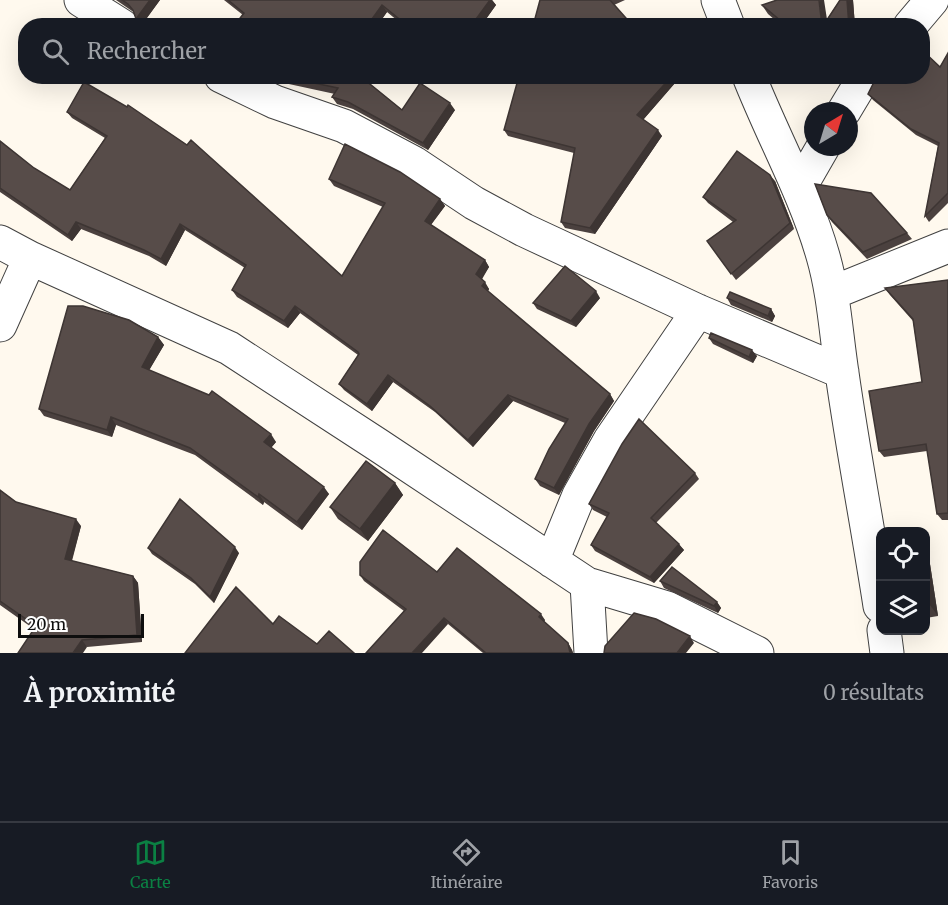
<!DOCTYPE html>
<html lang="fr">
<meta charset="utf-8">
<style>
:root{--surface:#171b24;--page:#242831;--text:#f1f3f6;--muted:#9ea1a6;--line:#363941;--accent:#0b8043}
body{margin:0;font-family:Merriweather,serif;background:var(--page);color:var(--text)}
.controls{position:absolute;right:18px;bottom:18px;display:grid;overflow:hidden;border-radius:12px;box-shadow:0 6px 24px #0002}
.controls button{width:54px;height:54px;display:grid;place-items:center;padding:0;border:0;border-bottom:2px solid var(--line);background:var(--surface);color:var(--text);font:30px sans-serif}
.compass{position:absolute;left:804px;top:102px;width:54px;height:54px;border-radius:50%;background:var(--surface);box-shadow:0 6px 24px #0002;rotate:38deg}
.scale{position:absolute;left:18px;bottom:15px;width:126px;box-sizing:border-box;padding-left:6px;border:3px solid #0e0e0e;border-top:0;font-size:16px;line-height:21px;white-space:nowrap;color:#0e0e0e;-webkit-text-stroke:4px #fff;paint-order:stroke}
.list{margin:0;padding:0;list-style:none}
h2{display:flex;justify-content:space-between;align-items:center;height:78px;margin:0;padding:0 24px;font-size:26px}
h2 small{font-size:20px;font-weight:400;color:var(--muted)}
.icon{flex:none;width:33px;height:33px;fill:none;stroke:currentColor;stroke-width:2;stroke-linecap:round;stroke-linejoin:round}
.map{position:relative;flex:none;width:948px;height:653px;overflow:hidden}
.search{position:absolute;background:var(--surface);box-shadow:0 6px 24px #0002;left:18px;right:18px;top:18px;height:66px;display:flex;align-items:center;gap:15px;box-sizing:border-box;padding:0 21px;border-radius:24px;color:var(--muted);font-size:22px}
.sheet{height:168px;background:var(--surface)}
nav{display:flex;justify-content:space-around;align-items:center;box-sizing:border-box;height:84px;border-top:2px solid var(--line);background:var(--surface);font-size:16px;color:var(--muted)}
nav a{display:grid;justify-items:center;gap:3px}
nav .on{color:var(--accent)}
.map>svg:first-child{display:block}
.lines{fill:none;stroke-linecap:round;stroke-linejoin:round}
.street-casing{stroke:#414141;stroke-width:35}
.street{stroke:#fff;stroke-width:33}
.wall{fill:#4b413f}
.shaded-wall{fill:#3d3533}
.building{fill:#574c49;stroke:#3d3533;stroke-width:1.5}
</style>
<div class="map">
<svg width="948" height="653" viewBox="0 0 948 653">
<rect width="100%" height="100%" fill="#fff9ee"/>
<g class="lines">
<defs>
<path id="street" d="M81,0l41,26
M718,0l10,26
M910,26l22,-26
M221,76l54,26 69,24 70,37 60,40 50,27 174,81 144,61
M749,76c24,61 56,117 74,180 11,38 13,78 19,117 11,78 26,155 38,233
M844,111l21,-35
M800,187l23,-40
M0,242l30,16 199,90 149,97 209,139 80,24 90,45
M832,293l116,-47
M0,325l30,-67
M552,561l27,-66 31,-55 88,-129
M587,584l4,69
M884,630l3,23"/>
</defs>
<use href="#street" class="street-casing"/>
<use href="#street" class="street"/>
</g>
<path class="wall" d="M116,0h44l-19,26 -5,-7 -2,-7 -2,-1z
M224,0h268l4,5 -15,21h-77l-17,-14 -10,14h-143l9,-11z
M540,0h85l-11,5z
M840,0h13l2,26h-73l-14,-12 -6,-9 65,14z
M948,53v150l-19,19 -4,-6 13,-70 -22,-11 -43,-35 -5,-6 72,-27z
M265,76h95l42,34h53l-27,40 -75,-41 -16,-5 -5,-7 3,-3 -60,-13z
M675,83l-32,37 19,16 -67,98 -30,-6 -4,-6 13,-69 -66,-17 -4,-6z
M67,112l275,164 41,-69 -49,-21 -5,-7 111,20 5,7 -14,19 54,35 4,7 -8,12 8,10 -1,2 122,103 4,7 -20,30 -35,64 -19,-9 -5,-7 30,-56 -52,-22 -40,46 -38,-35 -42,-30 -21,29 -28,-21 -5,-6 19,-29 -58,-42 -12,15 -51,-31 -5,-7 13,-22 -60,-38 -19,36 -17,-10 -68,-27 -9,12 -72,-49v-51l34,27 36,22 35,-52 -33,-20z
M775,181l19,48 -58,51 -29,-39 26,-19 -25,-19 -5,-6z
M827,215l80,18 5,6 -45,20 -35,-37z
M948,280v240h-6l-5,-6 -10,-63 -43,6 -5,-6 43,-69 -9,-61 -23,-26 -5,-7z
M600,298l-24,29 -39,-18 -4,-6z
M727,298l44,11 4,7 -3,6 -41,-17z
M158,337l6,8 -15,25 127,72 -5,6 58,46 -27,36 -38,-28 -1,3 -68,-50 -79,-30 -4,12 -68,-21 -5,-7z
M709,338l48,18 -4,7 -40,-19z
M695,473l4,6 -43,44 28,27 -30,33 -59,-32 -4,-6 16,-28 -14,-7 -4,-6z
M395,483l8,12 -35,46 -30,-22 -8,-12z
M0,490l16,12 65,24 -9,35 61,15 5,7 4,59 -55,5 -53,-18 -34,-24z
M148,548l91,5 -25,50 -19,-19 -43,-30z
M926,548l2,3 10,65 -12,2z
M437,572l108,48 -1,2 24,21 4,7 1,3h-90l-35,-29 -44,-13 -40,-30 -4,-6z
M660,581l57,21 4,6 -3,5 -54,-25z"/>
<path class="shaded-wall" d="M150,0h10l-19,26 -5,-7z
M490,0h2l4,5 -15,21h-10z
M819,0h5l4,26h-6z
M847,0h6l2,26h-6z
M382,5l5,7 -10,14h-10z
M671,77l4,6 -33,38 -5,-6z
M450,103l5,7 -27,40 -5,-7z
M658,130l4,6 -67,98 -5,-6z
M770,175l5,6 19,48 -4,-6z
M440,199l5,7 -16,21 -4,-6z
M76,222l5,7 -9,12 -4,-6z
M180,224l5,6 -19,36 -5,-7z
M485,260l4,7 -8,14 -5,-7z
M485,282l4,7 -2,4 -5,-7z
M596,291l4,7 -24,29 -5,-6z
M295,306l5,7 -12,15 -4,-7z
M771,309l4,7 -3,6 -4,-6z
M158,337l6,8 -17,29 -5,-7z
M752,350l5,6 -4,7 -4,-6z
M388,375l5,7 -21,29 -5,-7z
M610,394l4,7 -20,30 -35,64 -5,-7 35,-64z
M508,395l5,6 -40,46 -5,-7z
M111,417l5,8 -4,12 -5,-7z
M271,434l5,8 -7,8 -5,-8z
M395,483l8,12 -35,46 -8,-12z
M324,487l5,7 -27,36 -5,-8z
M259,494l5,8 -1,3 -5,-8z
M76,519l5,7 -11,40 -5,-7z
M679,544l5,6 -30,33 -4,-6z
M235,547l4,6 -25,50 -4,-6z
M926,548l2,3 10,65 -8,-11 -4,-27z
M133,576l5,7 4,59 -5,-7z
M717,602l4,6 -3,5 -4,-7z
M541,614l4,6 -2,3 -4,-6z
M444,618l4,6 -26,29h-10z
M690,636l4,7 -8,10h-9z
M82,640l5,7 -4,6h-10z
M568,643l4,7 1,3h-3z"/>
<path class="building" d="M122,0h28l-14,19 -3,-9 -5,-6z
M228,0h262l-19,26h-63l-26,-21 -15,21h-133l10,-13z
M540,0h70l23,26h-100z
M777,0h42l3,26h-35l-25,-21z
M840,0h7l2,26h-26z
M922,50l18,17 8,-14v140l-23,23 14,-73 -28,-14 -43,-35 9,-18h45z
M281,76h79l42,34 18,-27 30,20 -27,40 -75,-41 -16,-5 6,-9z
M519,76l152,1 -34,38 21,15 -68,98 -29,-6 14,-74 -71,-18z
M84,82l43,25 1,-2 59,40 4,-5 151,136 43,-73 -56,-24 16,-35 55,28 40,27 -15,22 60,39 -9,14 9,8 -3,4 128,108 -21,30 -35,64 -19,-9 14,-30 19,-30 -60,-24 -40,45 -38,-34 -42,-31 -21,29 -28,-20 20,-30 -1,-2 -63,-46 -11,15 -52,-31 14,-25 -66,-41 -19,35 -17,-9 -68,-28 -8,13 -68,-47v-47l34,27 36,22 37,-54 -40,-24z
M737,151l33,24 20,48 -59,51 -24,-33 29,-21 -33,-23z
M815,184l56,9 36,40 -44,19 -36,-37z
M565,266l31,25 -25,30 -38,-18z
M948,280v233l-11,1 -11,-70 -47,7 -10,-60 53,-9 -9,-63 -28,-31z
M730,292l41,17 -3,7 -41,-18z
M68,306h15l46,14 29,17 -16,30 67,28 3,-4 59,43 -7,8 60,45 -27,35 -38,-28 -1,3 -68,-49 -79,-31 -4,13 -68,-21z
M711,333l41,17 -3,7 -40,-19z
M639,419l56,54 -44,45 28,26 -29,33 -59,-32 18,-32 -20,-9 33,-60z
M366,461l29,22 -35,46 -30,-22z
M0,490l16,12 60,17 -11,40 68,17 4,59 -55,5 -9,13h-55l18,-27 -36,-25z
M180,499l55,48 -25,50 -19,-19 -43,-30z
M383,530l54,42 20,-24 84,66 -2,3 29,26 2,10h-84l-42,-35 -32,35h-46l40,-44 -46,-34v-13z
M672,567l45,35 -3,4 -54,-25z
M926,578l4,27 -4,1z
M236,587l37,37 6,-8 38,28 12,-13 25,22h-169z
M634,613l22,6 34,17 -13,17h-73l1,-7z"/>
</svg>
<div class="controls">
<button><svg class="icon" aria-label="locate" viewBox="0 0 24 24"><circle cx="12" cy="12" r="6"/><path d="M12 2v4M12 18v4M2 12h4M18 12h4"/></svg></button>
<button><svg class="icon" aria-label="layers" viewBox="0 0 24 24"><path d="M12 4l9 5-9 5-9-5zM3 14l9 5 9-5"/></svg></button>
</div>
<svg class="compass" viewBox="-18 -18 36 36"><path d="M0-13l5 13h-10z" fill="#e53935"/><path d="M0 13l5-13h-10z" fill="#9ea1a6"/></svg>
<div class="scale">20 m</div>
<div class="search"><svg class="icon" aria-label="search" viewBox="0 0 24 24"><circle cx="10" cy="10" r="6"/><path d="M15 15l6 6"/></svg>Rechercher</div>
</div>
<section class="sheet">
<h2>À proximité<small>0 résultats</small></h2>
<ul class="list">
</ul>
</section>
<nav>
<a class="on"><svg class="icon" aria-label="map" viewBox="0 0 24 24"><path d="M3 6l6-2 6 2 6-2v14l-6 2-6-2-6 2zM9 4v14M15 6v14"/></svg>Carte</a>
<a><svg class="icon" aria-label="directions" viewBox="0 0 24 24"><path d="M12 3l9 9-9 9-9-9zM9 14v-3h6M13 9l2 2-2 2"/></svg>Itinéraire</a>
<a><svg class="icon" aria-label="saved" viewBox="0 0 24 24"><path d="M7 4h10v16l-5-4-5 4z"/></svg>Favoris</a>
</nav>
